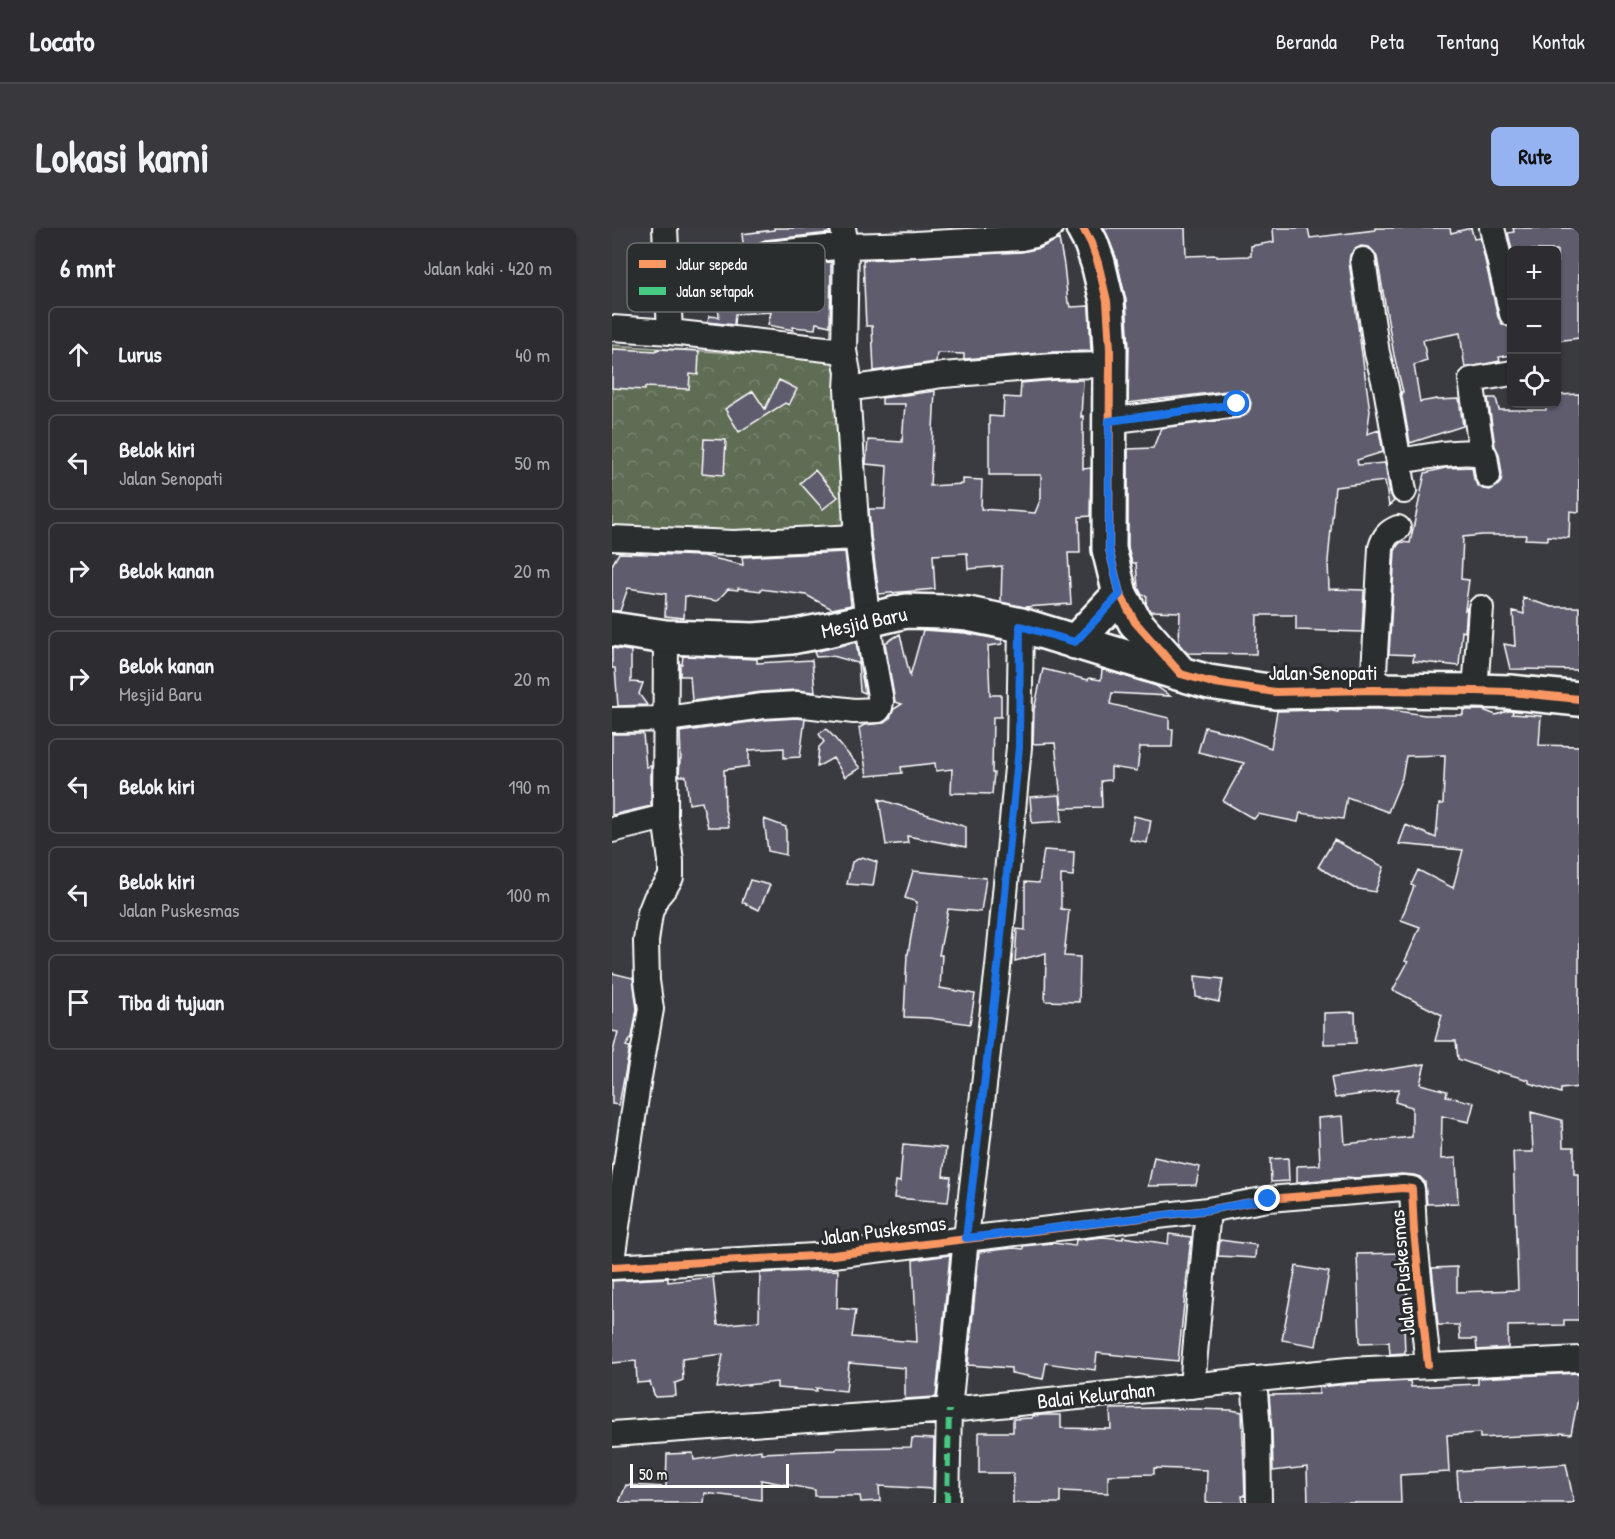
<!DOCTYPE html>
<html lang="id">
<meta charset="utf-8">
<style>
:root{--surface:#2c2c31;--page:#38383d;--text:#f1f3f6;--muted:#a6a7ab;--line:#48484d;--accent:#95b2f1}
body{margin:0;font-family:"Patrick Hand",sans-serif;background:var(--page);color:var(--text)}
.controls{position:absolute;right:18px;top:18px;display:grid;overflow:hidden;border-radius:9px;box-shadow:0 2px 4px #0004}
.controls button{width:54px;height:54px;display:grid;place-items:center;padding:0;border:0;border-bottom:2px solid var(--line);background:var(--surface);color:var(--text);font:30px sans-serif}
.scale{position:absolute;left:18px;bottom:15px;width:159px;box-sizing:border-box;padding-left:6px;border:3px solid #fff;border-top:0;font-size:16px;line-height:21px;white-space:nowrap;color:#fff;-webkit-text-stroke:4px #2a2d2e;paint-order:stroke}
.stop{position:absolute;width:18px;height:18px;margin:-14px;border:4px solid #1a73e8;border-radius:50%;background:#fff}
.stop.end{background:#1a73e8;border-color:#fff;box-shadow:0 2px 6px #0008}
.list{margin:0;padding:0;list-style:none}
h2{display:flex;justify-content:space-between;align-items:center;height:78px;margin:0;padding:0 24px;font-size:26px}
h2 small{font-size:20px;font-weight:400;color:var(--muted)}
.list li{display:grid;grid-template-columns:39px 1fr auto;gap:18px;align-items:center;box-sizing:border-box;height:96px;margin:0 12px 12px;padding:0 12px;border:2px solid var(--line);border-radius:9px}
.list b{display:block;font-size:22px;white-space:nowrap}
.list p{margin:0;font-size:20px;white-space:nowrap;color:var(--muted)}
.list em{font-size:20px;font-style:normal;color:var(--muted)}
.icon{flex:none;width:33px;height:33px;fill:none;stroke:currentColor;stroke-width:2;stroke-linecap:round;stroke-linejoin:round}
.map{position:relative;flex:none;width:967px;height:1275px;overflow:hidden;border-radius:9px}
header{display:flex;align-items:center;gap:36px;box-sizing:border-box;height:84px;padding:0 30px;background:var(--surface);border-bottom:2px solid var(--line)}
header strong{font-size:28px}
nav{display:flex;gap:33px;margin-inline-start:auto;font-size:21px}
.intro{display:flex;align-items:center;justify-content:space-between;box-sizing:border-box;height:144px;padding:0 36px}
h1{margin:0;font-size:42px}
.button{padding:15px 27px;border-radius:9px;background:var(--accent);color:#111;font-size:21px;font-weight:700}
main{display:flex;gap:36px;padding:0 36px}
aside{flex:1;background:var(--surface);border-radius:9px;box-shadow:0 2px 4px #0004}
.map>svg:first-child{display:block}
.park{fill:url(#park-crowns);stroke:#b0b6aa;stroke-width:1.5}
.building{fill:#5f5c6e;stroke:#fff;stroke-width:1.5}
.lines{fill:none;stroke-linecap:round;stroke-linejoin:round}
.street-casing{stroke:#fff;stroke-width:28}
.secondary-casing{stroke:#fff;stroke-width:38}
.street{stroke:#2a2d2e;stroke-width:24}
.secondary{stroke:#2a2d2e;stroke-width:33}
.quiet{stroke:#46c982;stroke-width:6;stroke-dasharray:12 6;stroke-linecap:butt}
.cycleway-casing{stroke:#2a2d2e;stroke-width:11}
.cycleway{stroke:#f99763;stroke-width:8}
.route{stroke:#1a73e8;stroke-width:8}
.labels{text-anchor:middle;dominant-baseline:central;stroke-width:6;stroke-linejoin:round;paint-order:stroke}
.street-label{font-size:21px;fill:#fff;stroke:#2a2d2e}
.key{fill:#2a2d2e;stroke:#6a6c6d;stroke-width:1.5}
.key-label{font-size:16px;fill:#fff}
</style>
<header>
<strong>Locato</strong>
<nav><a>Beranda</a><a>Peta</a><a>Tentang</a><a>Kontak</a></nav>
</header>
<div class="intro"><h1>Lokasi kami</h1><a class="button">Rute</a></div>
<main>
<aside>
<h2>6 mnt<small>Jalan kaki · 420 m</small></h2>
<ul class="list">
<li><svg class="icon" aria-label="ahead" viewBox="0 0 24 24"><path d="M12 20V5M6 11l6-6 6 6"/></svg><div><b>Lurus</b></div><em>40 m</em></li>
<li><svg class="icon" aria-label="left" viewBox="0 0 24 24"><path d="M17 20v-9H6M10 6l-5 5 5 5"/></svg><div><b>Belok kiri</b><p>Jalan Senopati</p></div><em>50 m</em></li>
<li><svg class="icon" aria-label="right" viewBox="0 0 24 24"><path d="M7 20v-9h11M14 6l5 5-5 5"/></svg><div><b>Belok kanan</b></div><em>20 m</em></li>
<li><svg class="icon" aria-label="right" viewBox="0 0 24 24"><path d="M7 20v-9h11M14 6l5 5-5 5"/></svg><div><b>Belok kanan</b><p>Mesjid Baru</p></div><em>20 m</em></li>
<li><svg class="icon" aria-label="left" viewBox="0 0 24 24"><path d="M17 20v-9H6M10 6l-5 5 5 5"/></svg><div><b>Belok kiri</b></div><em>190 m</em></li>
<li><svg class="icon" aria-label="left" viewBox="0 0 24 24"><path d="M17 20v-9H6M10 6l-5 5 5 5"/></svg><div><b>Belok kiri</b><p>Jalan Puskesmas</p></div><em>100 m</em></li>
<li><svg class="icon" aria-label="arrive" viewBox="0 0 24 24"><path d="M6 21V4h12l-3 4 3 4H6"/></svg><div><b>Tiba di tujuan</b></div></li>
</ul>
</aside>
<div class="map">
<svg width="967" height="1275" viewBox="0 0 967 1275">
<defs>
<pattern id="park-crowns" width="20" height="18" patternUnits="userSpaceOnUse" patternTransform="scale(1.5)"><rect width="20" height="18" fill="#616d55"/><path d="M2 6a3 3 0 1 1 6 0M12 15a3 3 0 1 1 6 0" fill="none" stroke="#79836e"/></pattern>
</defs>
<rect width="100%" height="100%" fill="#3a3b41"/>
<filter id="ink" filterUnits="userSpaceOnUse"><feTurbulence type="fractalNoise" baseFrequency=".0167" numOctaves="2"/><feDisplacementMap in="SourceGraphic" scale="12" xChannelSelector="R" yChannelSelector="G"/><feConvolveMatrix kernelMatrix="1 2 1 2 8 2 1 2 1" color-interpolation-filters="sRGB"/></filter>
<g filter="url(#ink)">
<path class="park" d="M0,117l227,15 4,141 -1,43 -230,-10z"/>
<path class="building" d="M162,0h55v5l-64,7 -7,3 -4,6 -1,6 3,8 6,4 6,1 63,-6 -1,64 -14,-3 -1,6 -22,-2v3l-25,-5 3,-13 -36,2 -1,11 -26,-3 1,-6 10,1 -4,-54 30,-2 -3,-27 32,-4z
M492,0h81l1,28 31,-1v2l34,-1v-10l23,-4 -1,-14h35l2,10 65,-8v-2h75l1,5 20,-5 3,11 6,-1 18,79 4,7 10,4v27l-13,2 1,4 -35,7 -5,-35 -37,7 4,21 -13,4 6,37 17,-3v1l22,-1 4,27 -53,17 -9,-51h2l-9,-37 -17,-98 -3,-5 -5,-5 -8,-1 -6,3 -5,6 -1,7 21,149 -3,23 12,-4 4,22 -26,8 1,5 27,-2 5,30 4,8 -5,5 -4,-25 -50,6 -7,74 1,28 35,1 -2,42 -66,-2v-15h-39l-1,39 -69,-1 -8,-9 1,-32 -30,-1 -4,-7 1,-8 -5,-1 -4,-8 -2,-24h-4l-4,-16v-98l25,-1 8,-20 78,-10 7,-3 4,-6 1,-6 -3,-8 -6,-4 -7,-1 -107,13 1,-55 -3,-48 -10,-43z
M901,0h66v110l-22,3v-91h-45l-4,-17 6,-1z
M447,11l5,26 4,38h2l1,4 18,-1 2,45 -38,1 -89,7v-5l-27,-1 -1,9 -62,9 -2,-45h-6l-3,-66 159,-8 18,-4z
M0,121l45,2v-2l42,2 -1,24 -8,-1 -1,15 -44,-2v3l-33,-2z
M167,152l18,9 -8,16 -4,-2 -46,29 -14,-23 28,-18 12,18z
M443,152h28l-2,37 2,-1v53l8,-1 -1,48 -11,1 1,36h-12l3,51 -47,3 -23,-5 1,-36 -34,3 -1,-16 -34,2 2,34 -56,5 -8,-58 -2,-27h16l2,-43 -21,-2 2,-24 34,2 3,-38h-23v-6l53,-7 -5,95 33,-2v-5l19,1 -1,29 54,4 6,-15v-23h-52v-59l14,1 1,-20 16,1 1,-15z
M967,166v118l-9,-1 -1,27 -21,-2v4l-23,-1 1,-4h-44l-19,2 -2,42 8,1 -4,30 2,-2 -2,24 -3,-1 -3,35 -46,-5 1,-6 -25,-1 6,-103 3,-6 3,-3 9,1 15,-70 20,-5 27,-1 2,12 3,6 6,4 7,1 6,-3 5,-5 1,-8 -3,-20 -4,-8 -7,-48h8l3,12h47v-6h11v-9z
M92,211l22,1 -2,35 -22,-2z
M203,242l23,27 -15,12 -23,-26z
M233,324l6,53 -19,4 -26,-14 -45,-6v2l-23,-3v2l-10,-1 -11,12 -32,-5 -1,22 -19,-2 1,-22 -38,-6 -8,23h-8v-46l7,-12 85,3 39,9 -1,-8z
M911,370l29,9h27v63l-69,-1 -6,-25 11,2 -2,-35 11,3z
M311,402l42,3 37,7v4l-14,2 2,49h11v22h-8l-1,56h2l-2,21 -41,-1 1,-24 -16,2 -1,-8 -34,4 1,6 -35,3 -8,-48 5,-3 20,-2 6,-5 4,-9 8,-5 -7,-2 -10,-59 15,-9 10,42z
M244,414l2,13 7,38 -5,-2 -2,-28 -25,-7 -17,1 -2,-5z
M0,420l19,3v31l12,1 -4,11 8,11 -29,1 -3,-38h-3z
M71,428l74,3v4l55,-3 3,32 -19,-2 -34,2 -70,9 -2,-25h-10v-12h2z
M431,441l45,11 1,-2 12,2 1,-11 54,17 14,10 -58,-3 -2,11 59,14v11h4l-1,18h-32l-3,24 -26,-4v13l-10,1 1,26 -40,1 -7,-65 -22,1 1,-34z
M726,481h45l42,6h38v-5h20l13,5 12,-4h5l-1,3 29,2 -2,29 40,1v341l-18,2v4l-32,-10v-3l-32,-9v2l-39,-14 -2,-18h-21l7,-26 -49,-25 15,-28 -3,-1 15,-34 -19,-7 13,-34 -3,-1 7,-15 35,18 10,-38 -64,-6 7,-19 30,13 3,-34h4l2,-49 -39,1 -4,22 -14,34 -41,-15 -4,22 -43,-6 -2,9 -40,-8 -4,5 -31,-18 21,-38 -46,-11 7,-25 28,7 38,14 6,-37 50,-1 11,2z
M185,490l8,1 -5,38 -16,1v-10l-35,2v16l-25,4 1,40 4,17h-21l-6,-25 -13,2 -3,-28h-7l1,-16 1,-1 -1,-27 84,-12z
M214,501l6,6 28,33 -15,9 -12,-19 -16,9 2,-20 5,-5 -5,-8z
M0,506h31l3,33 5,-1v40l-39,9z
M448,567l2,26 -30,2 -2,-26z
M267,571l87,28v20l-59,-11 1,7 -22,2z
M522,588l17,4 -4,23 -17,-3z
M152,591l22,8v28l-18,-4z
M722,612l50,27 -9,25 -21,-4 -36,-21z
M432,622l30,2 -1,24 -12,-1v34l8,1 -5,46 16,1 -1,45 -34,-1 1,-48 -31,8 2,-32 8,1v-48l14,1z
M250,629l15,5 -4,24 -26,-2 5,-22z
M301,643l73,7 -5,34 -33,-3 -9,46h3l-2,33 35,6 -5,30 -41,-6 -25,-1 3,-63h1l9,-52 -12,-4z
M138,652l20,5 -11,25 -17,-8z
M0,745l21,5 4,31 -5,28 -6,9 4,1 -11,58 -7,-1v-49l6,-23 -6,-1z
M583,748l28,3 -4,23 -23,-5z
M743,784l1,31 -32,1v-31z
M813,836l-5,20 27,7 -1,5 28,7 -5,19 -27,-6 -1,43 15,-1 2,45 -31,1 -2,-22 -5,-5 -6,-2 -12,-1 -46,4 -9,-1 -1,1 -49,4v-16l23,-1 -2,-47 25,-2 2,28 67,-7v-30l-17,-5 4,-13 -64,9 -4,-20z
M919,884l31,8 1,27h11v27h5v146h-15v5l-56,1v22l-31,2 -1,-11h-16l-1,-14h-21l-6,-57 25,-1v25l61,-2 -5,-138h20z
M291,916l43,4 -3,28 8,1 -3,25 -54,-4 2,-17 4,1z
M542,929l46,10 -4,18 -48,1z
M676,930l1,23 -18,1 -1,-23z
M557,1006l22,3 -13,124 -81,-8 -2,17 -49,-7 -3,16 -32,-6v-5l-43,-3 11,-113 35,-4 9,1v-3l30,-3 22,3 1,-6 27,-3 20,2v-2l45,7z
M608,1012l36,5 -1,13 -37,-2z
M790,1025l8,73h-6l1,27 -15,1 -1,-12 -29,1 -3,-89z
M338,1027l-14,142 -31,2v-31l-56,-5 -3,28 -30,-3 1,3 -40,-3v-6l-60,6 6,-34 -41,5 1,21 -8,3 1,13 -21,1 -5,-15 -13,1 -1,-22 -24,2v-82l56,-3v4l45,-5 5,48 41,-4 1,-48 78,-3 -1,38 19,2 -4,27 65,5 -4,-82z
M684,1038l33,6 -13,74 -34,-6z
M967,1145v21l-8,40 -11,-1v1l-80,4v-5l-33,2 2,37 -49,3 1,28h-93l-1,-36 -34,4 -1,-40 -3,-36 50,-1v-7l30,-3 61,-3 1,6 67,-3v-6z
M547,1180l72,2 11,2 3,84h-3l1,7h-37l1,-33 -53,-2v6l-46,1v18l-48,-2v12h-47v-30h-34v-41h34v-13l19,-1v-2l12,-1h17v13l50,1 -1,-20z
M300,1210l22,1 -1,50 -54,-3 1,15 -19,1 -1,-6h-45v-6l-54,-10v20l-56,-7 -1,10h-85l7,-18 40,2 1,-33 26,-1 1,7 67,-10v3l75,-3v-2l75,-1z
M954,1236l8,39h-115l-2,-32z"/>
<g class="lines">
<defs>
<path id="street" d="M53,0l5,104
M231,0l3,18 -2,105
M880,0l20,86
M155,26l79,-8 69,-2 106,-6 13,-3 16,-7
M751,32l14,93 9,35 18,103
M0,100l58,4 174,19 4,21 -1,17 10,148 15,115 9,49 -1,6 -2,3 -24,1 -57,-7 -34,2 -97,13 -54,1
M235,161l96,-14 111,-9 55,-1
M497,193l128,-17
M870,226l-11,-74 41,-7
M788,233c19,-3 69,-14 85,-5l3,20
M0,310l122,5 123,-6
M761,462l8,-142c3,-11 7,-16 17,-20
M863,463l6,-83
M0,602l53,-13
M0,1032l27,-183 12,-68 -4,-28 -1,-40 4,-28 6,-15 9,-11 6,-10v-16l-6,-44 1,-180
M0,1039l221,-12 375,-45 60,-11 135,-11 9,1 2,42 14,134
M642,1151l4,52 1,72
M580,1158l16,-176
M0,1206l337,-24 399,-40 231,-11
M335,1275l2,-93 17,-172 32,-271 21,-220 2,-122"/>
<path id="secondary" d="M471,0l8,15 7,20 9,38 3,48 -1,200 11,45 15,28 46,52 28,8 66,10 98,-2 102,1 35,1 69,7
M0,401l54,8 88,3 37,-3 36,-7 79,-19 38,1 24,2 53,11 160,49
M463,414l45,-48"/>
</defs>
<use href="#street" class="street-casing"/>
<use href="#secondary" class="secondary-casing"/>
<use href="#street" class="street"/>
<use href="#secondary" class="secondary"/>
<path class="quiet" d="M497,193l128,-17
M335,1275l2,-93"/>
<defs>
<path id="cycleway" d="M471,0l8,15 7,20 9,38 3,48 -1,200 11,45 15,28 46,52 28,8 66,10 98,-2 102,1 35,1 69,7
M0,1039l221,-12 375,-45 60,-11 135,-11 9,1 2,42 14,134"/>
</defs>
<use href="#cycleway" class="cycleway-casing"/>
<use href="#cycleway" class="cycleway"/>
</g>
</g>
<g class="lines" filter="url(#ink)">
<path class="route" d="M625,176l-128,17v128l11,45 -45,48 -55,-16 -1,121 -21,220 -32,271 242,-28 60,-11"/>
</g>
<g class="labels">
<g class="street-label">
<text transform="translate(252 394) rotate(-12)">Mesjid Baru</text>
<text x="711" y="444">Jalan Senopati</text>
<text transform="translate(271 1002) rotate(-7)">Jalan Puskesmas</text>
<text transform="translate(790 1045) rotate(-95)">Jalan Puskesmas</text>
<text transform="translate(484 1167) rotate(-6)">Balai Kelurahan</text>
</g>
</g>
<rect x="15" y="15" width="198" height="69" rx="9" class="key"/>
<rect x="27" y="32" width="27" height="8" fill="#f99763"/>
<rect x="27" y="59" width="27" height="8" fill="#46c982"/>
<g class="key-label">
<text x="64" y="42">Jalur sepeda</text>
<text x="64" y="69">Jalan setapak</text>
</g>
</svg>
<div class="controls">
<button>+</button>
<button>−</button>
<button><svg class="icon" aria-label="locate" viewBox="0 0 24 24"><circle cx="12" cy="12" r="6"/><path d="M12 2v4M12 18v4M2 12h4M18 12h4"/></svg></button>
</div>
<div class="scale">50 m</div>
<div class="stop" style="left:625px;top:176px"></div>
<div class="stop end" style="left:656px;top:971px"></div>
</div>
</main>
